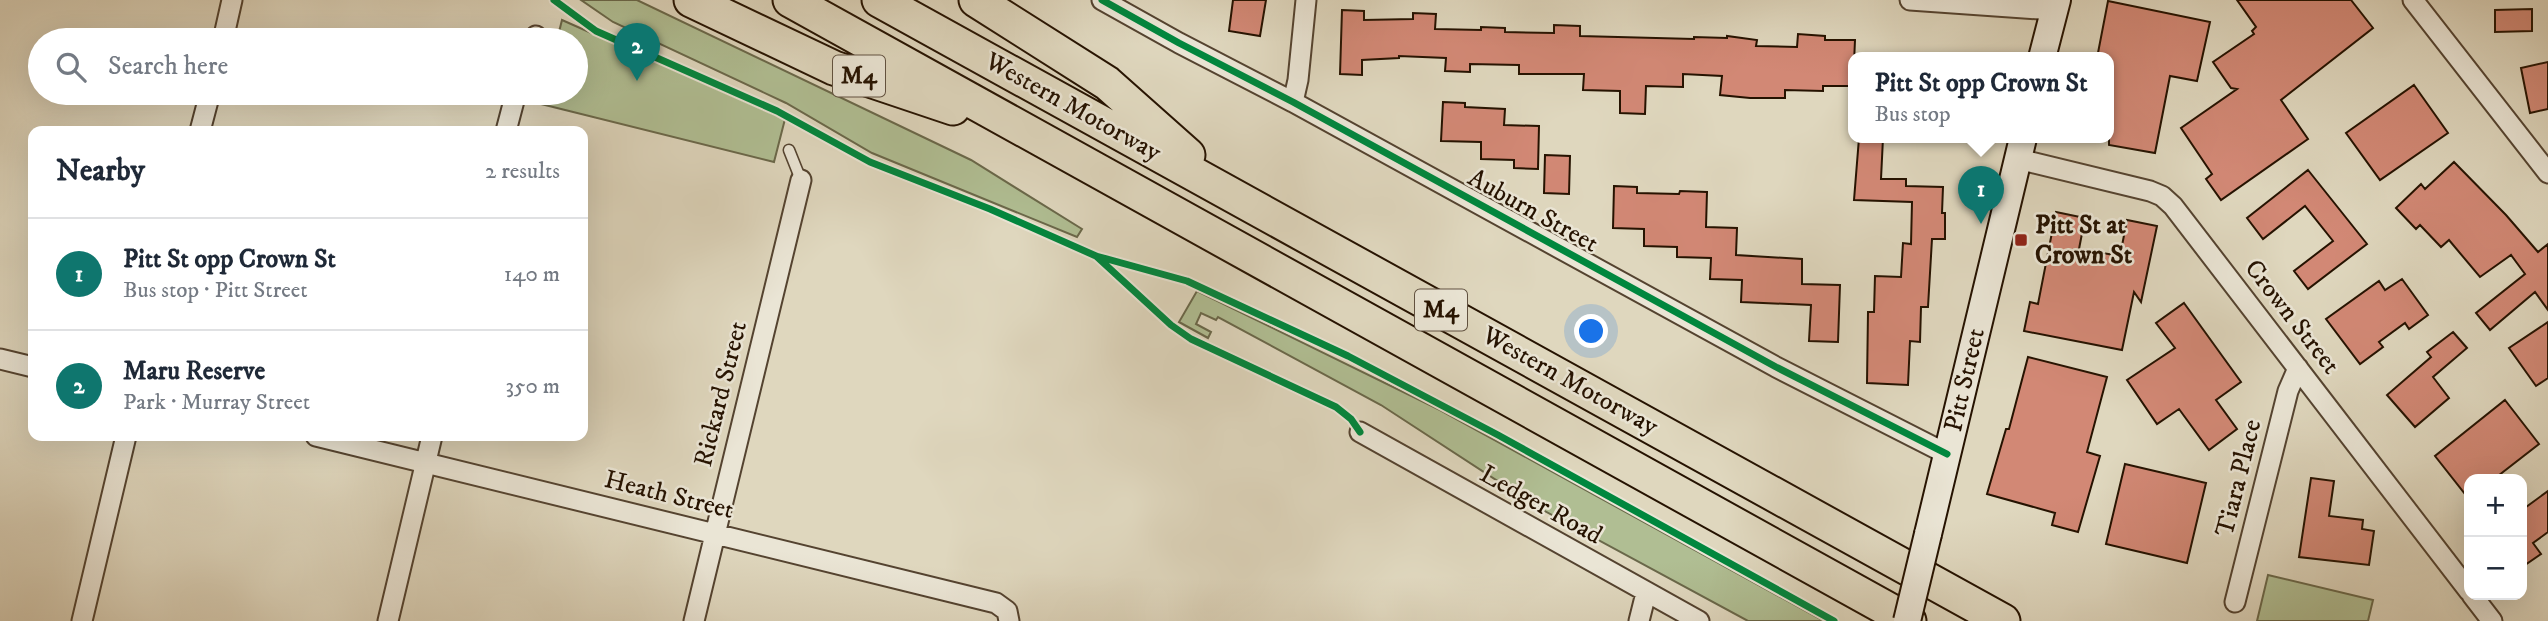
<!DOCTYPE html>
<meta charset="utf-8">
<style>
:root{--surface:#fff;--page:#f2f2f3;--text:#1f2937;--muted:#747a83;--line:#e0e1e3;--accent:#0f766e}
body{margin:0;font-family:"IM FELL DW Pica",serif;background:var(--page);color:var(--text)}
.controls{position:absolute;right:21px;bottom:21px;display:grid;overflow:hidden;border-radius:14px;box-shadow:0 7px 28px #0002}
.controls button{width:63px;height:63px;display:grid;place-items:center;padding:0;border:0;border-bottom:2px solid var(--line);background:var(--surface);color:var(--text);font:35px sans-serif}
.you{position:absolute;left:1592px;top:332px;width:24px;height:24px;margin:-18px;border:5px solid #fff;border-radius:50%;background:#1a73e8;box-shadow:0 0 0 10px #1a73e833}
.badge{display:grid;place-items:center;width:46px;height:46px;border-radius:50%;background:var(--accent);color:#fff;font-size:23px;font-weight:700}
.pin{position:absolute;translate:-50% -58px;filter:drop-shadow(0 2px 4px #0008)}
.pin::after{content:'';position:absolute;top:37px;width:24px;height:21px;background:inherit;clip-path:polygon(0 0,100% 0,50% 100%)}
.popup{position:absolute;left:1848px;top:52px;width:266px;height:91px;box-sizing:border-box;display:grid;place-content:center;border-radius:14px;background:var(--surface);filter:drop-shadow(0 2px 5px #0005);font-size:23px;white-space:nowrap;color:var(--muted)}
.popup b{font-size:26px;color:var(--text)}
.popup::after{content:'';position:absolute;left:50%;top:100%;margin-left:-14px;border:14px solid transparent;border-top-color:var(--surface)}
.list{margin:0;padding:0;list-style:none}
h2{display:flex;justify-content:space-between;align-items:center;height:91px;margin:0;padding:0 28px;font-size:30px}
h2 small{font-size:23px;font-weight:400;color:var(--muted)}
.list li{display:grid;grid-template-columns:46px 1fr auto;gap:21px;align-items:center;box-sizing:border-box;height:112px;padding:0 28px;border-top:2px solid var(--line)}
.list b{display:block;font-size:26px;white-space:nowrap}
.list p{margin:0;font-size:23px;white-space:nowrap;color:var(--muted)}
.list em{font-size:23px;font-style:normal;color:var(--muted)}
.icon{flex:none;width:38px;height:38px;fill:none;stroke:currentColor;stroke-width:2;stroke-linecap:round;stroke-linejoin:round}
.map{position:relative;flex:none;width:2548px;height:621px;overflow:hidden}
.search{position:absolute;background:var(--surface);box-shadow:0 7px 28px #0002;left:28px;top:28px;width:560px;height:77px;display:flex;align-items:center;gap:18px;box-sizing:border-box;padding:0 24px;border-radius:38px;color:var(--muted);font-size:26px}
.panel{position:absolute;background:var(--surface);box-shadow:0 7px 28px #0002;left:28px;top:126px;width:560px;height:315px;border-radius:14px}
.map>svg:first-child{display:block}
.green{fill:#b0be93;stroke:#6a684a;stroke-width:2}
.building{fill:#d28875;stroke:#251200;stroke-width:2}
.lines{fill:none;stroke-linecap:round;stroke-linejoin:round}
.service-casing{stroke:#544330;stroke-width:13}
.minor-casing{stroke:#544330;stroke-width:23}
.secondary-casing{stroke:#251200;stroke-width:30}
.motorway-casing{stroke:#251200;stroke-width:37}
.service{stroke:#eae5d5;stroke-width:10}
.minor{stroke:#eae5d5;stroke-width:19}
.secondary{stroke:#eae5d5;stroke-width:26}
.motorway{stroke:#dfd7be;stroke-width:33}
.secondary-bridge-casing{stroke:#251200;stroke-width:30;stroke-linecap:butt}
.secondary-bridge{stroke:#eae5d5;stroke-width:26}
.cycleway-casing{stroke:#eae5d5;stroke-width:11}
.cycleway{stroke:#00873e;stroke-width:7}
.poi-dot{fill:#8f2418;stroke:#eae5d5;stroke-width:2.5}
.labels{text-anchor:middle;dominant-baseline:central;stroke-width:5;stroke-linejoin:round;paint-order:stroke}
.shield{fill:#eae5d5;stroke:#605140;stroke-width:2}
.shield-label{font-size:24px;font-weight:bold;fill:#251200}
.street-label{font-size:26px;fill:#251200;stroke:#eae5d5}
.poi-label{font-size:26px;font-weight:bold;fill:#251200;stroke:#eae5d5;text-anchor:start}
</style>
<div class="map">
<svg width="2548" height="621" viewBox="0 0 2548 621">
<rect width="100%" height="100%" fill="#dfd7be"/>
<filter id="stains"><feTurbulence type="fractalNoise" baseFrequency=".00286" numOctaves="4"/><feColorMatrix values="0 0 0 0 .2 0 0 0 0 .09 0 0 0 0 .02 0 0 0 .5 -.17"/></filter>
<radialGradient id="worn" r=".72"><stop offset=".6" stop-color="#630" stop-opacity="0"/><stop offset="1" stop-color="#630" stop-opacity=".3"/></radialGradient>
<path class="green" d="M581,0h56l334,160 111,69 -5,8 -205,-84 -86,-50 -173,-81z
M562,20l223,99 -11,43 -233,-58 3,-11h32v-53h-19z
M1197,291l243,119 384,211h-76l-209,-113 -158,-103 -163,-88 -2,3 -15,-7 -5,11 15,8 -3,6 -29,-16z
M2268,575l105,25 -5,21h-111z"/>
<path class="building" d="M1233,0h33l-6,36 -31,-5z
M2237,0h114l22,28 -92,72 27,39 -87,61 -15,-21 6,-5 -31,-46 56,-39 -6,-1 -18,-26 41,-28 -2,-3 4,-4z
M2108,1l102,21 -13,59 -27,-5 -15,77 -46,-8v-87h-12z
M2532,9v22l-37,1v-22z
M1342,10l22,1v9l49,-1v-6l23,1 -1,15 46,1v-3l24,1v4l49,1v-8l26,1v10l114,3v-2l33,1v-2l30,4 -1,6 41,1 1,-13 27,2v4h30l-2,46h-30v5l-38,-1v8h-35l-30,-3 2,-19 -39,-2v13l-37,-1 -1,28 -25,-1v-22l-37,-1 1,-16h-65v-9l-49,-1v8l-25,-1 1,-13 -47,-2v2l-37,2v15l-22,-1z
M2548,62v47l-18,4 -9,-45z
M2414,85l34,48 -68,47 -34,-47z
M1443,102l22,1v4l40,2 -1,16 35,1 -1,43 -24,-1v-8l-33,-1v-17l-40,-1z
M1859,138h24l-2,41h25v7l37,1 -1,26h3v26h-13l-4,68h-7l-1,35 -10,-1 -2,44 -41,-2 1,-71h6l1,-36 26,1 2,-34 8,1 1,-42 -58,-2z
M1545,155l25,1 -1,38 -25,-1z
M2454,162l52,53 32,37 10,-8v66l-13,-18 -45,38 -14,-17 49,-39 -14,-19 -31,22 -31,-37 -8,7 -21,-22 -4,4 -20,-21 25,-24 4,5z
M2308,170l59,74 -59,45 -14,-18 39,-30 -28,-35 -42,33 -16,-21z
M1614,186l23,1v6l42,1 1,-3 27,1 -1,35 31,1 -1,27 66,4v25l38,1 -2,57 -29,-1 2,-36 -70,-3 1,-22 -32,-1 1,-21 -34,-1v-10l-33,-1v-17l-31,-1z
M2056,212l29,6 -6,31 41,7 7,-36 30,6 -16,76 -7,-10 -12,58 -98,-19 6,-29 8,2z
M2402,279l26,36 -19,14 -4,-6 -26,19 4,5 -23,17 -34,-45 53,-38 6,9z
M2184,303l57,79 -25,18 21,29 -28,21 -30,-41 -22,15 -30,-44 48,-32 -19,-25z
M2548,322v56l-12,8 -27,-38z
M2453,332l14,16 -34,29 16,21 -34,29 -28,-32 44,-38 -4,-5z
M2028,357l79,20 -20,75 13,4 -22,76 -26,-7 3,-12 -68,-19 19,-65h3z
M2505,400l34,44 -45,35h-25v20l-34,-43z
M2125,464l81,19 -19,80 -81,-19z
M2311,478l23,3 -5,35 34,4 -1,9 12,2 -5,34 -70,-8z
M2548,491v41l-15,11 8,11 -19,13v-57z"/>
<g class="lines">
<defs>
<path id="service" d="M789,150l12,30"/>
<path id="minor" d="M1102,0l77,43 114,59 483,265 171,87
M1910,0l144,10
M2413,0l135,173
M223,40l9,-40
M533,40l3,-4
M1293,102l5,-22 8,-80
M200,131l10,-38
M506,131l10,-38
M2018,159l132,32 12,5 11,10 296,385
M0,359l33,8
M1360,432l339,189
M316,436l680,167 11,8 2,10
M2472,595l20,26
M2235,602l53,-211 10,-23
M82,621l44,-185
M388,621l44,-185
M694,621l107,-441
M1639,621l7,-28"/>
<path id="secondary" d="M2042,58l15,-58
M1928,534l95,-396"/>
<path id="motorway" d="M691,0l143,68 119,40
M790,0l1119,621
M879,0l1124,621
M976,0l131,83 81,72"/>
</defs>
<use href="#service" class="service-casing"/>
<use href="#minor" class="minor-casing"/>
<use href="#secondary" class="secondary-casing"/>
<use href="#motorway" class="motorway-casing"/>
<use href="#service" class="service"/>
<use href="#minor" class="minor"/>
<use href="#secondary" class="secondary"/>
<use href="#motorway" class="motorway"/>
<defs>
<path id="secondary-bridge" d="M1907,621l21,-87"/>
</defs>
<use href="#secondary-bridge" class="secondary-bridge-casing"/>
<use href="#secondary-bridge" class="secondary-bridge"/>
<defs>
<path id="cycleway" d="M554,0l42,31 181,80 93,51 120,47 106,47 91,25 161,75 150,79 336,186
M1102,0l77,43 114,59 483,265 171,87
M1096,256l75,69 20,14 145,68 15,12 9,13"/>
</defs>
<use href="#cycleway" class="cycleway-casing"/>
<use href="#cycleway" class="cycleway"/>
</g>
<rect class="poi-dot" x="2014" y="233" width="14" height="14" rx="3.5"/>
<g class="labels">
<g class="shield">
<rect x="833" y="55.5" width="52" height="41" rx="5"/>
<rect x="1415" y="289.5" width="52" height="41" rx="5"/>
</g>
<g class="shield-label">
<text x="859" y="76">M4</text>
<text x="1441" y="310">M4</text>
</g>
<g class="street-label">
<text transform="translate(1073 107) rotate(29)">Western Motorway</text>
<text transform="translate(1533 211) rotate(29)">Auburn Street</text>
<text transform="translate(2292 317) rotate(52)">Crown Street</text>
<text transform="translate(1965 380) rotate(-77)">Pitt Street</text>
<text transform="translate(1570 381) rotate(29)">Western Motorway</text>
<text transform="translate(721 394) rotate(-76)">Rickard Street</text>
<text transform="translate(2239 478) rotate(-76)">Tiara Place</text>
<text transform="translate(669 495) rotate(14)">Heath Street</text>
<text transform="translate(1541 505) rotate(29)">Ledger Road</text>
</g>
<g class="poi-label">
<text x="2035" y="225">Pitt St at<tspan x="2035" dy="30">Crown St</tspan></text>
</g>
</g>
<rect width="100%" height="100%" filter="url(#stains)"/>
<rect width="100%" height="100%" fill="url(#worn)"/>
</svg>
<div class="controls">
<button>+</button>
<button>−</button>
</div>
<div class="you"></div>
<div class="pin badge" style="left:1981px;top:224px">1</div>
<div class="popup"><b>Pitt St opp Crown St</b>Bus stop</div>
<div class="pin badge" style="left:637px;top:81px">2</div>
<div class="search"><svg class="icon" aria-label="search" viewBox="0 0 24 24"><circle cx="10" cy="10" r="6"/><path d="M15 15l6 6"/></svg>Search here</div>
<section class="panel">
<h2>Nearby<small>2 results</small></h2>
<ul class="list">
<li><span class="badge">1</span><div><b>Pitt St opp Crown St</b><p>Bus stop · Pitt Street</p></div><em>140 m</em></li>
<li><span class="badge">2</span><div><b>Maru Reserve</b><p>Park · Murray Street</p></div><em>350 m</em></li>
</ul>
</section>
</div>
